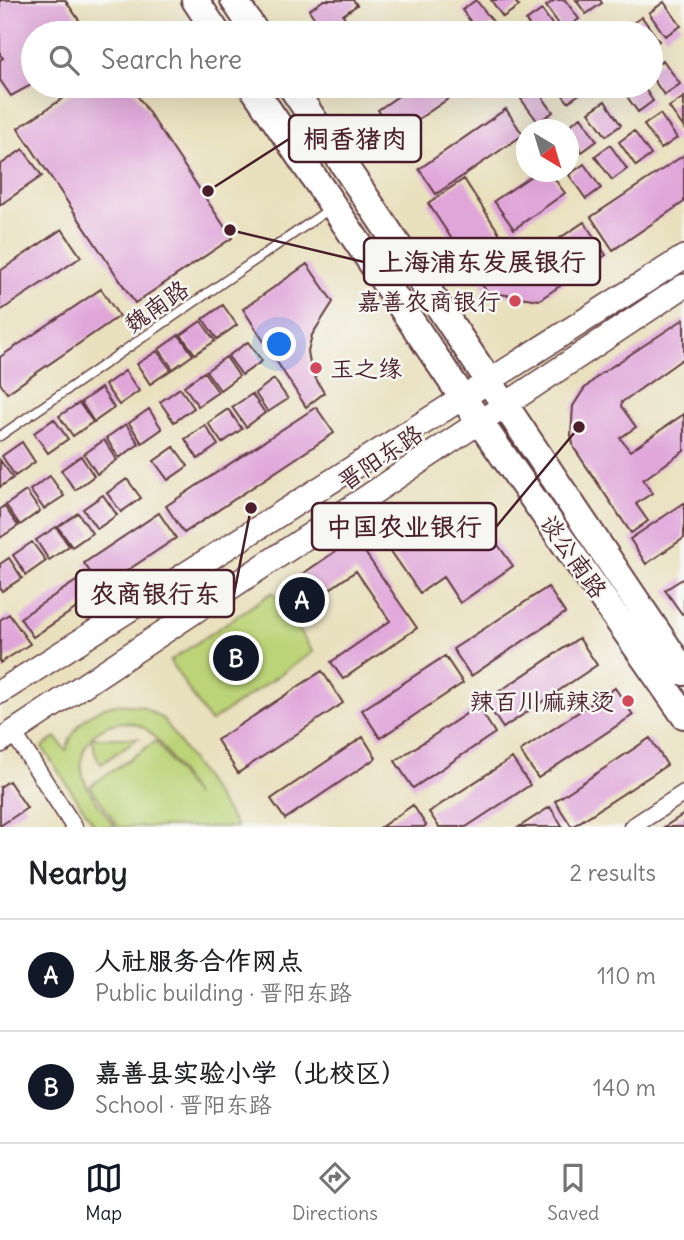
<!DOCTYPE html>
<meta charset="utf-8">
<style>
:root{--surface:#fff;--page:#f2f2f2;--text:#202124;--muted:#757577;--line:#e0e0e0;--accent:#111827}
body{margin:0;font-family:Delius,"LXGW WenKai TC",sans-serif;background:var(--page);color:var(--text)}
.compass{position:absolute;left:516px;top:119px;width:63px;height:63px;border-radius:50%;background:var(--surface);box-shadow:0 7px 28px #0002;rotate:142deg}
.you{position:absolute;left:280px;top:345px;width:24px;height:24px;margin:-18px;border:5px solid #fff;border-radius:50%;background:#1a73e8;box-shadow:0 0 0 10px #1a73e833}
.badge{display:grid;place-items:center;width:46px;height:46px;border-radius:50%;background:var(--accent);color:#fff;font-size:23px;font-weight:700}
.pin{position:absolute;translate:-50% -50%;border:4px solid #fff;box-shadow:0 2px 7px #0006}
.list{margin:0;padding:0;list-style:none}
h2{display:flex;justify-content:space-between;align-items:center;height:91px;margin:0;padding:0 28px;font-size:30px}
h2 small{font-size:23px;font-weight:400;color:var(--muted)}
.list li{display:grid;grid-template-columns:46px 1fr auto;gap:21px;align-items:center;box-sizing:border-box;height:112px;padding:0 28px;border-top:2px solid var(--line)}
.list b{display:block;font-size:26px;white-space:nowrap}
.list p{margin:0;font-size:23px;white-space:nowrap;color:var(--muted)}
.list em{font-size:23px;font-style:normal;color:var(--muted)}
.icon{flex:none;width:38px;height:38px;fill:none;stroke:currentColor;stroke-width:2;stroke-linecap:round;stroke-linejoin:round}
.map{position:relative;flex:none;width:684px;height:827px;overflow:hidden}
.search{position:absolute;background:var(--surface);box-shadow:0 7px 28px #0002;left:21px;right:21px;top:21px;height:77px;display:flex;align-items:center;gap:18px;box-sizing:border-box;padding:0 24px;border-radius:38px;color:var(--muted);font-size:26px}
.sheet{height:315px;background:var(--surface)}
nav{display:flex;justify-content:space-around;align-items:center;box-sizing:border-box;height:98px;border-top:2px solid var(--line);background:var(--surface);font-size:19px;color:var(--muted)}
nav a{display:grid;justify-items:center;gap:4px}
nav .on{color:var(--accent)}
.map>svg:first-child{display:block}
.garden{fill:#bcd478;stroke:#837a52;stroke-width:2}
.building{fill:#e0a6da}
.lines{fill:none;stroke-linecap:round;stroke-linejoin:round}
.service-casing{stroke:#623c41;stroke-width:11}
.minor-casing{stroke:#623c41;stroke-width:19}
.secondary-casing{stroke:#623c41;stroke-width:26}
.primary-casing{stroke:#623c41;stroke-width:30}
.service{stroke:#fff;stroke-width:8}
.minor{stroke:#fff;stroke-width:16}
.secondary{stroke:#fff;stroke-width:23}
.primary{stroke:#fff;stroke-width:26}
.poi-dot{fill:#d1495b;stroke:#f6f6f2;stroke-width:2.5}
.labels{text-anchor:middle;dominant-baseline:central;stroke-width:5;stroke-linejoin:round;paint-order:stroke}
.poi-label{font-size:24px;fill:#4a1f2b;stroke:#f6f6f2;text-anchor:end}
.street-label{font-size:24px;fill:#4a1f2b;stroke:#f6f6f2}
.leader{fill:none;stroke:#4a1f2b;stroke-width:2.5}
.callout-dot{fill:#4a1f2b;stroke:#f6f6f2;stroke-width:2.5}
.callout{fill:#f6f6f2;stroke:#4a1f2b;stroke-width:2.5}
.callout-label{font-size:26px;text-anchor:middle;font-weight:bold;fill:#4a1f2b}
</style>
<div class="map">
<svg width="684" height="827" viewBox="0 0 684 827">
<rect width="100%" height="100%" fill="#f6f6f2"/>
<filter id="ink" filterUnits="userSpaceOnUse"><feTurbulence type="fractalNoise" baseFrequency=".0143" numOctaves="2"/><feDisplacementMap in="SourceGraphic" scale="14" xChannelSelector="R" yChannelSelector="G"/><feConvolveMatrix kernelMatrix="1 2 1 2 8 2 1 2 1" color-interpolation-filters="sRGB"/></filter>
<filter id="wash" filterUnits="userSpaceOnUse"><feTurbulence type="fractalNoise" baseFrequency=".00686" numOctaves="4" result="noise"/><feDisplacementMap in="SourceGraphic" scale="28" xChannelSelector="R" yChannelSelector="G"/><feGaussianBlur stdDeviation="1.57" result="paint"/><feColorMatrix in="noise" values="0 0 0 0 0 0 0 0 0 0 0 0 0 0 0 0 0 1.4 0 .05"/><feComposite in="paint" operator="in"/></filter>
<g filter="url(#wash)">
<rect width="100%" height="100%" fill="#e9e0bd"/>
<path class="garden" d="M273,592l40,60 -103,70 -40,-61z
M115,704l26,2 22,13 74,108h-119l-28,-41 66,-45 39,56c-12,-18 -32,-56 -48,-67 -30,-22 -71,6 -65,41 3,20 22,40 33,56h-19l-54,-80 14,-10 10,14c7,-25 24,-41 49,-47z
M93,738h45l-37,26 -6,-10z"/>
<g id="blocks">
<path class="building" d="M0,0h65l23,33h-55v51l-22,12 -11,-16v-20l3,-2 -3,-3z
M324,0h29l4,5 -14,10 12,18h-30l-16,-23z
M476,0l18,23 -15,10 -17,-23z
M491,0h23l5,6 -16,11z
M555,0h10l14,19 -16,11 -17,-24z
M576,0h24l2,3 -16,11z
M664,2l17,24 -16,10 -16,-23z
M542,10l16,23h-23l-9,-12z
M642,17l17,24 -8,5v-13h-21l-4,-5z
M663,60l17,24 -16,11 -13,-19v-7z
M82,86h49l101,152 -97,65 -117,-175z
M413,86h54l-72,49 -17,-25z
M556,86h24l4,5 -16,11z
M625,86h18l10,15 -15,11 -17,-24z
M536,88l17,24 -15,10 -17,-23z
M684,97v31l-15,-21z
M605,101l16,24 -15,11 -17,-24z
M506,109l17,26 -87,59 -17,-25z
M660,114l17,24 -16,11 -17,-24z
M581,117l16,24 -15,11 -14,-22h-5z
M634,131l17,24 -15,11 -17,-24z
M610,145l17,24 -15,11 -17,-24z
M23,149l19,27 -42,29v-40z
M684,155v47l-71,48 -22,-33z
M584,164l17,24 -15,11 -17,-24z
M537,172h12l16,21 -51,36 -20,-28z
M464,179l56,86 64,-43 22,33 -67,45 -52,-8 -59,-89z
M62,229l19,28 -81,54v-40z
M307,264l26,38 -21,33 -4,16 3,19 13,23 -18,14 -63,-98z
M101,289l18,27 -112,77 -7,-10v-26z
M223,305l14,20 -20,14 -14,-20z
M684,319v39l-62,44 -1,4 15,21 -16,11 10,13 54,-37v37l-41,29 9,13 -16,11 12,17 -17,12 -57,-85 -3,-13 2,-29 11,-17 15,-14z
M201,321l14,20 -20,13 -14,-19z
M179,335l14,20 -20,14 -14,-20z
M248,342l14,19 -20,14 -14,-19z
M157,351l14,19 -21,14 -13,-20z
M226,357l13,19 -19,14 -14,-19z
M125,371l14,20 -20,14 -14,-20z
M204,372l14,20 -20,14 -14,-20z
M274,379l14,20 -20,13 -13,-19z
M101,388l13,20 -20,14 -13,-20z
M180,388l14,20 -20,14 -14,-20z
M252,394l13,19 -19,14 -14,-20z
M79,403l14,19 -20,14 -14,-20z
M316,407l18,26 -150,100 -18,-27z
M149,409l13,20 -20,14 -13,-20z
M228,409l14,20 -20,14 -14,-20z
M54,419l14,20 -20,14 -14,-20z
M126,424l13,20 -20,14 -13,-20z
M205,425l13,20 -20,14 -13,-20z
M104,440l13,20 -20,14 -13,-20z
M22,442l13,20 -20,14 -13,-20z
M174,447l14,19 -20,14 -14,-19z
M81,456l13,20 -19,14 -14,-20z
M0,460l13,18 -13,9z
M50,476l14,20 -20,13 -14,-19z
M127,479l14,19 -20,14 -14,-19z
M26,491l14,20 -20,14 -14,-20z
M103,495l14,20 -20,14 -14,-20z
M684,503v35l-38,26 -16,-25z
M461,505l13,6 39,55 -53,37 -17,-26 -23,16 -34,-49 54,-34z
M4,506l14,20 -18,12v-29z
M78,513l14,20 -20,14 -14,-20z
M159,513l17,25 -75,50 -17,-25z
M56,527l13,19 -20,14 -13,-20z
M355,538l62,90 -74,51 -12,-17 59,-41 -34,-50 -58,40 -16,-23z
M32,542l14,19 -20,14 -13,-20z
M9,558l13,20 -20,13 -2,-3v-24z
M84,576l12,19 -63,42 -13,-19z
M684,578v35l-2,1 -17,-24z
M548,587l17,26 -94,63 -18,-27z
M9,614l21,30 -30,19v-43z
M579,638l18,27 -94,63 -18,-27z
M445,656l18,27 -83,55 -18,-28z
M322,671l21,32 -105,70 -21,-33z
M615,688l18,27 -95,63 -18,-27z
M478,706l17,27 -82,55 -18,-27z
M363,737l13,21 -91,61 -14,-20z
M650,738l17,27 -95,62 -17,-26z
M512,758l18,27 -64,42h-27l-10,-15z
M9,781l18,27 -27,18v-39z
M413,805l13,20 -2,2h-43z
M550,807l13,20h-44z
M684,814v13h-20z"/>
</g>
</g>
<g filter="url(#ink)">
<use href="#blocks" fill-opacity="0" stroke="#623c41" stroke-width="2"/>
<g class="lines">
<defs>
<path id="service" d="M0,436l331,-228"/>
<path id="minor" d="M13,732l61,95
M632,827l52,-34"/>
<path id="secondary" d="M0,692l684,-435
M0,741l684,-455"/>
<path id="primary" d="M195,0l22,33
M234,0l22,33
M252,86l211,312 221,317
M291,86l393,586"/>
</defs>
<use href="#service" class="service-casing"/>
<use href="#minor" class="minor-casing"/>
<use href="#secondary" class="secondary-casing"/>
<use href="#primary" class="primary-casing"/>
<use href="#service" class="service"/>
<use href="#minor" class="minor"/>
<use href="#secondary" class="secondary"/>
<use href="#primary" class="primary"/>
</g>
</g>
<g class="poi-dot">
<circle cx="515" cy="301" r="7"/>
<circle cx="316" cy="368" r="7"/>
<circle cx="628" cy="701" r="7"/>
</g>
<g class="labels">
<g class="poi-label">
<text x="501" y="301">嘉善农商银行</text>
<text x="330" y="368" text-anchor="start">玉之缘</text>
<text x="614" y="701">辣百川麻辣烫</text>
</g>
<g class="street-label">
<text transform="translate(156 306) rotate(-35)">魏南路</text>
<text transform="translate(380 457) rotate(-34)">晋阳东路</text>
<text transform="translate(574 556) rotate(55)">谈公南路</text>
</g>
</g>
<path class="leader" d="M208 191L289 139M230 230L364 262M579 427L496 527M251 508L234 594"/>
<g class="callout-dot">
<circle cx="208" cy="191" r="7"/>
<circle cx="230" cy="230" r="7"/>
<circle cx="579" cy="427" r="7"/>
<circle cx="251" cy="508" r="7"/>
</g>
<g class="callout">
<rect x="289" y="115" width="132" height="47" rx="7"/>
<rect x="364" y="238" width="236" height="47" rx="7"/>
<rect x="312" y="503" width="184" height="47" rx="7"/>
<rect x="76" y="570" width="158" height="47" rx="7"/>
</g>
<g class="callout-label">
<text x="355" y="148">桐香猪肉</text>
<text x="482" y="271">上海浦东发展银行</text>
<text x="404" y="536">中国农业银行</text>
<text x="155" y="603">农商银行东</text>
</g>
</svg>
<svg class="compass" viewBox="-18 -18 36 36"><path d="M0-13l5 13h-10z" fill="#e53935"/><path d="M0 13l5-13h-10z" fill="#757577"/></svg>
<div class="you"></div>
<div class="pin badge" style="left:302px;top:600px">A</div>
<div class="pin badge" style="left:236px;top:658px">B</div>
<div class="search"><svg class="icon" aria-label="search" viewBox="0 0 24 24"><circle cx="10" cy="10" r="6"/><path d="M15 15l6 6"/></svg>Search here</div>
</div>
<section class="sheet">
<h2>Nearby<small>2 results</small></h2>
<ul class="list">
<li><span class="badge">A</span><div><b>人社服务合作网点</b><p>Public building · 晋阳东路</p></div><em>110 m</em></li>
<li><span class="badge">B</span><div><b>嘉善县实验小学（北校区）</b><p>School · 晋阳东路</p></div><em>140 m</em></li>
</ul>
</section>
<nav>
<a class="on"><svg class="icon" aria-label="map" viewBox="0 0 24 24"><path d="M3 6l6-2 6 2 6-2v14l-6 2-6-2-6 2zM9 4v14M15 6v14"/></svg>Map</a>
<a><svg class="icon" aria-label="directions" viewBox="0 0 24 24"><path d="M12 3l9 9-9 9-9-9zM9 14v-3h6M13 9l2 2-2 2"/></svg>Directions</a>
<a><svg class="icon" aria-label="saved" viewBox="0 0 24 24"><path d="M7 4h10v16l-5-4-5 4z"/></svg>Saved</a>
</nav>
